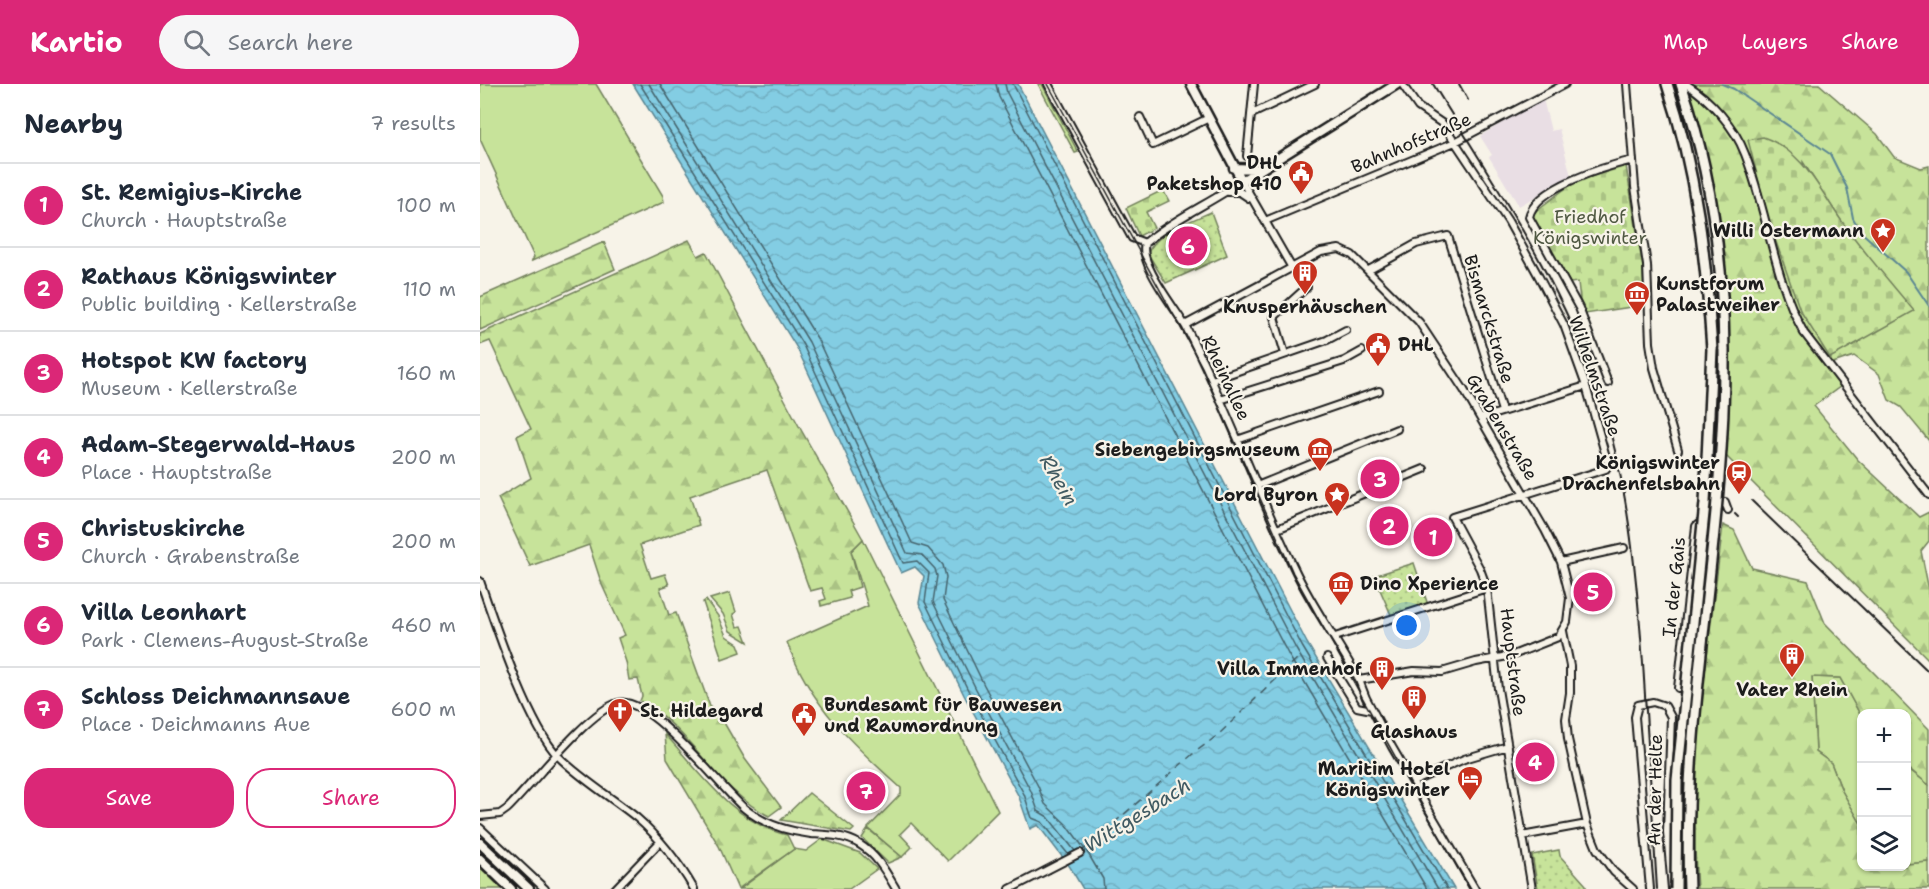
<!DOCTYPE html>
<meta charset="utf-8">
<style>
:root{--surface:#fff;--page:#f6f6f7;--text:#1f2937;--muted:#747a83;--line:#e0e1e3;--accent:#db2777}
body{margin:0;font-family:"Shantell Sans",sans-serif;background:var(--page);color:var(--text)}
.controls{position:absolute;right:18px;bottom:18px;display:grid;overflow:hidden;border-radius:12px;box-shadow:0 2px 4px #0004}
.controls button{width:54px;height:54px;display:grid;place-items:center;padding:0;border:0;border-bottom:2px solid var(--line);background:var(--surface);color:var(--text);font:30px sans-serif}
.you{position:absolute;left:927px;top:542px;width:21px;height:21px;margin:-15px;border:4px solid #fff;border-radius:50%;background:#1a73e8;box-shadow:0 0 0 9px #1a73e833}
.badge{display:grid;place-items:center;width:39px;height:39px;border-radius:50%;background:var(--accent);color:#fff;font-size:20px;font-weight:700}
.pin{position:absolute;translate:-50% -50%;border:3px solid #fff;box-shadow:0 2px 6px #0006}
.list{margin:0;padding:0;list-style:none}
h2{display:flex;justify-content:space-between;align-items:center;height:78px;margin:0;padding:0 24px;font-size:26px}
h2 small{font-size:20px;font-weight:400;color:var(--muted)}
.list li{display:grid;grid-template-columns:39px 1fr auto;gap:18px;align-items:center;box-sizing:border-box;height:84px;padding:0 24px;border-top:2px solid var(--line)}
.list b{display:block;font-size:22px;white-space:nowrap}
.list p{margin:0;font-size:20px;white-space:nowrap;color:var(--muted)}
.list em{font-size:20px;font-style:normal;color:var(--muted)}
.actions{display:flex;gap:12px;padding:18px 24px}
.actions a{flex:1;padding:14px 0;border:2px solid var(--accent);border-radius:24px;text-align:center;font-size:21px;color:var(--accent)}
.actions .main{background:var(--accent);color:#fff}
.icon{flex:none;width:33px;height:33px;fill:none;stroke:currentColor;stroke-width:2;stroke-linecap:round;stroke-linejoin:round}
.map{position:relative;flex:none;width:1449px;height:805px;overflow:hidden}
header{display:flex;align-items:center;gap:36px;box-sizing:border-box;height:84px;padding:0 30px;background:var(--accent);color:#fff}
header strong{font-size:28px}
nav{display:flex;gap:33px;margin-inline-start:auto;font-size:21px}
.search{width:420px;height:54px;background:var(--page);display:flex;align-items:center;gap:15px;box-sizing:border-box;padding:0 21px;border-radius:33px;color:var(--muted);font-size:22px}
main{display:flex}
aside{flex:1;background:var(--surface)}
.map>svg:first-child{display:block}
.built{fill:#e9dee4}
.grass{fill:#c7e39a;stroke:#72805b;stroke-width:1.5}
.forest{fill:url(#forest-firs);stroke:#72805b;stroke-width:1.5;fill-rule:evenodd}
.cemetery{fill:url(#cemetery-stones);stroke:#72805b;stroke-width:1.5}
.park{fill:url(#park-dots);stroke:#72805b;stroke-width:1.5}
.water{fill:url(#water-waves);stroke:#5a8693;stroke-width:1.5}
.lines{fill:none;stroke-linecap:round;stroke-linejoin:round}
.shore{stroke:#45636c;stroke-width:1.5}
.stream{stroke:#5a8693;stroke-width:2}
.ferry{stroke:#405a62;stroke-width:1.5;stroke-dasharray:8 6;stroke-linecap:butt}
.minor-casing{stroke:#1c1c1c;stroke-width:10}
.major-casing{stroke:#1c1c1c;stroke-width:13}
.highway-casing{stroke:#1c1c1c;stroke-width:14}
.minor{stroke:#f7f3e8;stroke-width:6}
.major{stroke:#f7f3e8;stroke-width:8}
.highway{stroke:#f7f3e8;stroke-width:9}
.tram{stroke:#1c1c1c;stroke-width:1.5}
.rail{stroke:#1c1c1c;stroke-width:2}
.highway-bridge-casing{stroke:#1c1c1c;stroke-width:14;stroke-linecap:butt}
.highway-bridge{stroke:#f7f3e8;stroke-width:9}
.labels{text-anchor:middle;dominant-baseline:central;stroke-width:4.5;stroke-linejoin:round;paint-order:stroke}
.street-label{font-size:18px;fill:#1c1c1c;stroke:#f7f3e8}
.poi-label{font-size:18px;font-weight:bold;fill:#1c1c1c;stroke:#f7f3e8;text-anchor:end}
.park-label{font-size:18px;fill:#4f5842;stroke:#f7f3e8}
.water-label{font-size:20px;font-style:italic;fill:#405a62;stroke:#f7f3e8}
</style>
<header>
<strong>Kartio</strong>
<div class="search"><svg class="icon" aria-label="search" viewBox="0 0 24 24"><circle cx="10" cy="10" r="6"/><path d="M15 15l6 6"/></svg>Search here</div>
<nav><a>Map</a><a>Layers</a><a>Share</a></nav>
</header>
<main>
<aside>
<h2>Nearby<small>7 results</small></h2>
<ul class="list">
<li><span class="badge">1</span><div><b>St. Remigius-Kirche</b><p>Church · Hauptstraße</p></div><em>100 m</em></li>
<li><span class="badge">2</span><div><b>Rathaus Königswinter</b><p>Public building · Kellerstraße</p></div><em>110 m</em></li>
<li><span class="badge">3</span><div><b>Hotspot KW factory</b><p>Museum · Kellerstraße</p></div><em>160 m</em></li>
<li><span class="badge">4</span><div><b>Adam-Stegerwald-Haus</b><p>Place · Hauptstraße</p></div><em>200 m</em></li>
<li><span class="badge">5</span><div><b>Christuskirche</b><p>Church · Grabenstraße</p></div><em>200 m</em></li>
<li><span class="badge">6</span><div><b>Villa Leonhart</b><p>Park · Clemens-August-Straße</p></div><em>460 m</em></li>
<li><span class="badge">7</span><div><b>Schloss Deichmannsaue</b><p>Place · Deichmanns Aue</p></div><em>600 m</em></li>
</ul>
<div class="actions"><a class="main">Save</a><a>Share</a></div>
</aside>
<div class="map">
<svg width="1449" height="805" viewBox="0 0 1449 805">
<defs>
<pattern id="forest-firs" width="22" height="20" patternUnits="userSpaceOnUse" patternTransform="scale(1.5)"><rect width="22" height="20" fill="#c7e39a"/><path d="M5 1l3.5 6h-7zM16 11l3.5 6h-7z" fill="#aac284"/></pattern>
<pattern id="cemetery-stones" width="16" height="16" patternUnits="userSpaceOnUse" patternTransform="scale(1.5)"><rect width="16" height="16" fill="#c7e39a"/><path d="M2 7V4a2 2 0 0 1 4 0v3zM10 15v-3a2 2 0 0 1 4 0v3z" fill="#aac284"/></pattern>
<pattern id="park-dots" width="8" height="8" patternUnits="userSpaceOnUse" patternTransform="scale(1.5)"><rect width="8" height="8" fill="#c7e39a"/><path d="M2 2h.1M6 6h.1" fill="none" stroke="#aac284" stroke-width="1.8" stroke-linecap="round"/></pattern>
<pattern id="water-waves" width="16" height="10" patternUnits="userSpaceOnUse" patternTransform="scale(1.5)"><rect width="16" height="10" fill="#83cde3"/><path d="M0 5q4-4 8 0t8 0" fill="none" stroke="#71afc2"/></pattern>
</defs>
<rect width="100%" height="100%" fill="#f7f3e8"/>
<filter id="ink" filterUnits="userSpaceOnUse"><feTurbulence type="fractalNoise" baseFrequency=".0167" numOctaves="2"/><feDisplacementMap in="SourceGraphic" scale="12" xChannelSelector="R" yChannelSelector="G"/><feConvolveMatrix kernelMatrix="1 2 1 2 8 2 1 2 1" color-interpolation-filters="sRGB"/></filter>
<g filter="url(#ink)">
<path class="built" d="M1063,15l8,32 8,-2 12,47 -52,30 -30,-49 3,-2 -12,-19z"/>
<path class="grass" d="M0,0h116l67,112 1,6 -132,59 2,-4 -54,-118z
M558,0h4l36,68 -3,1z
M383,455l135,272 -50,50 -37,-38 -11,11 12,13 -10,10 -34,-29 33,-34v-6c-49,-44 -91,-83 -114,-146l81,-36 -17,-55z
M250,509l6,19 -3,2 4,13 5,-1 6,16 -18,-11 -7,-17 -13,-15z
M226,516l12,16 8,20 12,8 3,8 -19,7 -19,-57z
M1332,593l28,1 21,38v108l-19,-33 -11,-28 -15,-11z
M1426,683l23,18v77l-22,2z
M342,755l38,14 17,16 -28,20h-109l54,-40 12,2z
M0,783l22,22h-22z"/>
<path class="forest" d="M1205,0h134l58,50 17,23 27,11 8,-2v275l-28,-34 -12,-7 -10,-26 -25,-18 -27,9 14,21 -27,20 44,54 61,57 10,-5v29l-8,10 8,39v70l-203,-204 2,-105 -3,-67zM1323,78l42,65 -14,131 -31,-48z
M209,156l9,16 8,-4 94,176 63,111 -12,12 9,36 -12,4 2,7 -29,8 -1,-5 6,-2 -4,-11 -12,3 -43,-121 -77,26 9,29 -59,20 11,33 14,-4 4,11 -9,3 9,27 7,-2 36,99 11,9 22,38 36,48 -12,9c-52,-25 -78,-88 -129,-115l2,-5 -4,-17 -9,1 -3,-18 -8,-24 7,-3 -23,-50 -13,-40 -59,21 -32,-68 33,-20 -14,-42 14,-7 -41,-88 -10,4v-11z
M124,158l11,27 -135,61v-33z
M1243,441l11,5 18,38 56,13 17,42 104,106v56l-22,-18 -1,-53h-44l-1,2 -21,-38 -28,-1 4,75 15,11 11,28 19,33 1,42h44l1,-2 22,-2v27h-232c-9,-120 12,-244 26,-364z
M185,650c35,38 69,89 122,101l7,14 -56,40 -19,-43 -52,-87z
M329,709l45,36 -3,3 -70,-12z
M388,745l34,28 -14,6 -26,-25z"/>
<path class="cemetery" d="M1283,53c43,15 58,57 83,90 21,29 45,56 68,84l-84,47 -30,-48 -30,-85 -22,-85z
M1146,82l17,102 1,37 -59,9 -5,-14 -2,-18 -8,1 -37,-63v-7l41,-31z
M683,106l6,11 -23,11 8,16 -15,8 -13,-28z"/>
<path class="park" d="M731,128l16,43 -61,28 -18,-29c5,-20 45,-34 63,-42z
M934,479l14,42 -36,12 -18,-41z
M1079,766l1,6 26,29v4h-48l-6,-34z"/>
<path class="water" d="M153,0h385l289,559 147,246h-371l-13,-22 -32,-42 -8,4 -11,-32 -55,-102 -45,-92 5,-27 -9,-9 -14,6 -104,-225z"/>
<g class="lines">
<path class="shore" d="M160,0l163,261 100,218 14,-2 12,12 -4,29 44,90 55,102 8,24 10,4 26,32
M169,0l160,258 98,211 15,2 13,14 2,7 -4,26 43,87 55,102 7,20 10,6 27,34
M180,0l157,254 95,205 16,5 15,17 3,12 -3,23 41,85 54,101 7,18 22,21 22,30 14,24 1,10
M516,0l3,13 289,557 139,235
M525,0l2,9 289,556 142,240
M533,0l289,562 145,243"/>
<path class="stream" d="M1242,0l12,5 96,65 17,34 6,30 7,13 46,41 23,34"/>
<path class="ferry" d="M602,767l112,-98 24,-18 82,-79"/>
<defs>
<path id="minor" d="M568,0l84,154 13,5
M922,0l16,23 25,17 65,97 30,54 26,50 22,61 22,78 -2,5 -154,48 28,52 7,19 11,101 34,200
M1147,0l8,103 12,78 3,78 4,25 24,82
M1206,0c24,15 49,43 59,70 23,59 28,123 59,179l125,162
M772,30l63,-30
M660,33l13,28 56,-27
M767,72l7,-72
M748,108h12l9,6
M785,137l190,-79 110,-58
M665,159c-7,20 30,65 41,84 41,79 70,163 109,243 18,38 44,73 64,110l7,18 26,49 83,142
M665,159c28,-24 66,-40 97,-62l50,87
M889,186l47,-26 32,-8 54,175
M705,241l136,-73 18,-3 13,6 67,67 45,68 81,140 16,32 9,36 -3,24 -9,15 -45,18 -37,7 -34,10 -28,-1 -55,9
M805,270l-11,-37 33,-30
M732,296l115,-40 19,-10
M1128,299l-29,-75 -50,-91c6,-30 78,-51 104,-57
M740,316l124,-39 18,-10
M1002,334l104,-32
M757,356l142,-49
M777,402l140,-57
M797,445l147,-60
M1081,478l63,-14
M0,497c15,43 48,144 78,175 24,24 53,41 79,62 23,20 42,45 57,71
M1083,547l7,35v27l-4,26 2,20 19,85 10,25 17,23 19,17
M855,553l152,-49
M847,574l30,49 15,3
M1198,604l18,-162 29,-24 3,8
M933,698l51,-23 44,-13
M0,732l20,-2 7,-5c25,-24 81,-98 111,-106 32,-8 101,83 126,105 19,16 43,23 67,26 16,1 34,1 48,10 18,11 27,28 37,45
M0,744l65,61
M1042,752l65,-12
M135,805l45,-47
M530,805l70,-36
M1170,805l-15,-172 3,-12 15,-3 12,4 6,11 -4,115 5,57"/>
<path id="major" d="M711,0l51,97 155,-97
M754,84l26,1
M0,759l49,46
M0,775l31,30"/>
<path id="highway" d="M1187,0c29,87 39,174 45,265
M1201,0c30,86 42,176 43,266"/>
</defs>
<use href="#minor" class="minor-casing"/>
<use href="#major" class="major-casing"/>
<use href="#highway" class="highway-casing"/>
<use href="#minor" class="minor"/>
<use href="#major" class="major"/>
<use href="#highway" class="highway"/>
<path class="tram" d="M568,0l154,283 91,206 176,316"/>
<path class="rail" d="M953,0c60,98 128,197 165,307 30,89 38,179 45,272 5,75 9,151 14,226
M979,0l9,16
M1272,417l177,171
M1255,430l3,3"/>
<defs>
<path id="highway-bridge" d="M1196,805l1,-109 28,-277 7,-154
M1209,805c-7,-181 37,-358 35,-539"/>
</defs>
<use href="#highway-bridge" class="highway-bridge-casing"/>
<use href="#highway-bridge" class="highway-bridge"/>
</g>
</g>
<defs>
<symbol id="civic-pin" viewBox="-11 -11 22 30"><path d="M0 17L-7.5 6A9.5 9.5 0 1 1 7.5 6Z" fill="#c8321e" stroke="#f7f3e8"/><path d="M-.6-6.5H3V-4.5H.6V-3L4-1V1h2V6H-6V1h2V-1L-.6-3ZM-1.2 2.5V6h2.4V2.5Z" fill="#fff"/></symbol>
<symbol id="sight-pin" viewBox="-11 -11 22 30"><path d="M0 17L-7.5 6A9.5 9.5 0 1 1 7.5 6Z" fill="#c8321e" stroke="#f7f3e8"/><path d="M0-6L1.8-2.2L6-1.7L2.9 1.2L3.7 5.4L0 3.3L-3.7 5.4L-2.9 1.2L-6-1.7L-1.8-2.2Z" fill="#fff"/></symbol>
<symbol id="building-pin" viewBox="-11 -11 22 30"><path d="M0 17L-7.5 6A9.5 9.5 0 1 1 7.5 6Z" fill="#c8321e" stroke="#f7f3e8"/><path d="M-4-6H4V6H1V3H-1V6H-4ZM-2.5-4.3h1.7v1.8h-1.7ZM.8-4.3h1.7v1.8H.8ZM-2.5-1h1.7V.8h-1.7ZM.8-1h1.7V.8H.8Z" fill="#fff"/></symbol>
<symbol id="museum-pin" viewBox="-11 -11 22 30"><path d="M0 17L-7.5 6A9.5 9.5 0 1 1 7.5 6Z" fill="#c8321e" stroke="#f7f3e8"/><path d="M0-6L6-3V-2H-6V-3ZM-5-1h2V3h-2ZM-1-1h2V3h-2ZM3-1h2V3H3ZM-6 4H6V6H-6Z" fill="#fff"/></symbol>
<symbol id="station-pin" viewBox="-11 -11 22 30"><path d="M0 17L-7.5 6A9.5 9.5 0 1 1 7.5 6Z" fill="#c8321e" stroke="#f7f3e8"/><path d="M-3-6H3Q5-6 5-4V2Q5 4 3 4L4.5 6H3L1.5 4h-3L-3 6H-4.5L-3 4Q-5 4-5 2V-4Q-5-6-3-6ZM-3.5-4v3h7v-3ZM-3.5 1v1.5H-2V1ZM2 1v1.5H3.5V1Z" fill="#fff"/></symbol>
<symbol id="church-pin" viewBox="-11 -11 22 30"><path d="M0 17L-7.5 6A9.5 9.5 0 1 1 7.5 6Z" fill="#c8321e" stroke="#f7f3e8"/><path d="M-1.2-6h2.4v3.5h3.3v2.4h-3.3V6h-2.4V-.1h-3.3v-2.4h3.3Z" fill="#fff"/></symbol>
<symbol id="hotel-pin" viewBox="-11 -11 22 30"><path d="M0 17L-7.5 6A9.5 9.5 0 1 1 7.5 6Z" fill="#c8321e" stroke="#f7f3e8"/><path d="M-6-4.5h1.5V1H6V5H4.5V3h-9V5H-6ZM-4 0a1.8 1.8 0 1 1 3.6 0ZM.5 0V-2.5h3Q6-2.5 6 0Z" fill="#fff"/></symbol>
</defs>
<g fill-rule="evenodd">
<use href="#civic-pin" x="806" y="74" width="30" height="40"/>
<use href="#sight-pin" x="1388" y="132" width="30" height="40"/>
<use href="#building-pin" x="810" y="174" width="30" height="40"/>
<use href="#museum-pin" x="1142" y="195" width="30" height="40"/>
<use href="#civic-pin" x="883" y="246" width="30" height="40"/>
<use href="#museum-pin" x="825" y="351" width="30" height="40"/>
<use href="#station-pin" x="1244" y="374" width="30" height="40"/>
<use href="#sight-pin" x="842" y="396" width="30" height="40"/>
<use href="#museum-pin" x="846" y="485" width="30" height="40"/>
<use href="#building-pin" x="1297" y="557" width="30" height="40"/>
<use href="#building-pin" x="887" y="570" width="30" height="40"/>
<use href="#building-pin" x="919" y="599" width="30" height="40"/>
<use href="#church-pin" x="125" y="612" width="30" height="40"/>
<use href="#civic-pin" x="309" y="616" width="30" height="40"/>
<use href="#hotel-pin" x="975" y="680" width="30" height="40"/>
</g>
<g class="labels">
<g class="street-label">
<text transform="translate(931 59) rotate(-23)">Bahnhofstraße</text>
<text transform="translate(1009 235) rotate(73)">Bismarckstraße</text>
<text transform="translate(1115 292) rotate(71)">Wilhelmstraße</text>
<text transform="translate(746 294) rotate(65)">Rheinallee</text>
<text transform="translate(1022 343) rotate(59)">Grabenstraße</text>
<text transform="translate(1194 503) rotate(-84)">In der Gais</text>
<text transform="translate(1033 578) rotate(83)">Hauptstraße</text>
<text transform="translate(1175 706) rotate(-89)">An der Helte</text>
</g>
<g class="poi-label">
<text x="802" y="79">DHL<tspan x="802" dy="21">Paketshop 410</tspan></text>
<text x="1384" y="147">Willi Ostermann</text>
<text x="1176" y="200" text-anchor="start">Kunstforum<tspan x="1176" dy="21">Palastweiher</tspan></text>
<text x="825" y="223" text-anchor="middle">Knusperhäuschen</text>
<text x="918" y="261" text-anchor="start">DHL</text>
<text x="820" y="366">Siebengebirgsmuseum</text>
<text x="1240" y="379">Königswinter<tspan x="1240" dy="21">Drachenfelsbahn</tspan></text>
<text x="838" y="411">Lord Byron</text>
<text x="880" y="500" text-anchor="start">Dino Xperience</text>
<text x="882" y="585">Villa Immenhof</text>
<text x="1312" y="606" text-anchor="middle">Vater Rhein</text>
<text x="344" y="621" text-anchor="start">Bundesamt für Bauwesen<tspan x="344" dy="21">und Raumordnung</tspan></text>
<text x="160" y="627" text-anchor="start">St. Hildegard</text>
<text x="934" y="648" text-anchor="middle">Glashaus</text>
<text x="970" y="685">Maritim Hotel<tspan x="970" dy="21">Königswinter</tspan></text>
</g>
<g class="park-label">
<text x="1110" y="133">Friedhof<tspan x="1110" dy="21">Königswinter</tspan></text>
</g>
<g class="water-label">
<text transform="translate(579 396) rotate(60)">Rhein</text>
<text transform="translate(657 731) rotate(-32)">Wittgesbach</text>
</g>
</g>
</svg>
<div class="controls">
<button>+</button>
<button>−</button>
<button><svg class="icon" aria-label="layers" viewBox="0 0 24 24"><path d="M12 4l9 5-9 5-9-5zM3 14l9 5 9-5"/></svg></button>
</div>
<div class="you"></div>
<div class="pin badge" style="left:953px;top:453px">1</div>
<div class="pin badge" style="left:909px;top:442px">2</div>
<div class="pin badge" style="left:900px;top:395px">3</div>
<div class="pin badge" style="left:1055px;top:678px">4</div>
<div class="pin badge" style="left:1113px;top:508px">5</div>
<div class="pin badge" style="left:708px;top:162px">6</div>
<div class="pin badge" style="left:386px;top:707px">7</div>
</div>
</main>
